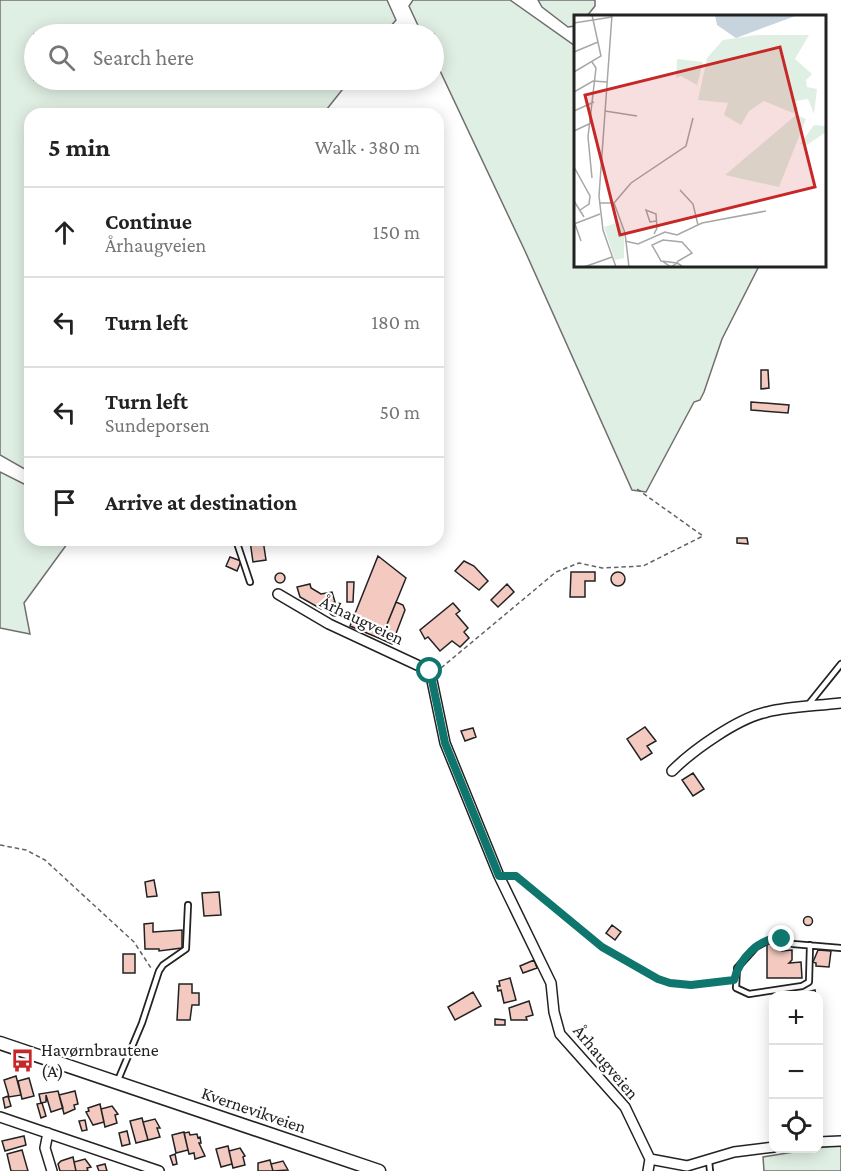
<!DOCTYPE html>
<meta charset="utf-8">
<style>
:root{--surface:#fff;--page:#f2f2f2;--text:#222;--muted:#767676;--line:#e0e0e0}
body{margin:0;font-family:"Crimson Pro",serif;background:var(--page);color:var(--text)}
.controls{position:absolute;right:18px;bottom:18px;display:grid;overflow:hidden;border-radius:12px;box-shadow:0 3px 15px #0003}
.controls button{width:54px;height:54px;display:grid;place-items:center;padding:0;border:0;border-bottom:2px solid var(--line);background:var(--surface);color:var(--text);font:30px sans-serif}
.stop{position:absolute;width:18px;height:18px;margin:-14px;border:4px solid #0f766e;border-radius:50%;background:#fff}
.stop.end{background:#0f766e;border-color:#fff;box-shadow:0 2px 6px #0008}
.list{margin:0;padding:0;list-style:none}
h2{display:flex;justify-content:space-between;align-items:center;height:78px;margin:0;padding:0 24px;font-size:26px}
h2 small{font-size:20px;font-weight:400;color:var(--muted)}
.list li{display:grid;grid-template-columns:39px 1fr auto;gap:18px;align-items:center;box-sizing:border-box;height:90px;padding:0 24px;border-top:2px solid var(--line)}
.list b{display:block;font-size:22px;white-space:nowrap}
.list p{margin:0;font-size:20px;white-space:nowrap;color:var(--muted)}
.list em{font-size:20px;font-style:normal;color:var(--muted)}
.icon{flex:none;width:33px;height:33px;fill:none;stroke:currentColor;stroke-width:2;stroke-linecap:round;stroke-linejoin:round}
.map{position:relative;flex:none;width:841px;height:1171px;overflow:hidden}
.search{position:absolute;background:var(--surface);box-shadow:0 3px 15px #0003;left:24px;top:24px;width:420px;height:66px;display:flex;align-items:center;gap:15px;box-sizing:border-box;padding:0 21px;border-radius:33px;color:var(--muted);font-size:22px}
.panel{position:absolute;background:var(--surface);box-shadow:0 3px 15px #0003;left:24px;top:108px;width:420px;height:438px;border-radius:18px}
.map>svg:first-child{display:block}
.green{fill:#e0efe3;stroke:#6f6f6f;stroke-width:1.5}
.building{fill:#f3c9c0;stroke:#222;stroke-width:1.5}
.lines{fill:none;stroke-linecap:round;stroke-linejoin:round}
.lane-casing{stroke:#222;stroke-width:8}
.street-casing{stroke:#222;stroke-width:12}
.secondary-casing{stroke:#222;stroke-width:15}
.path{stroke:#646464;stroke-width:1.5;stroke-dasharray:4.5 3;stroke-linecap:butt}
.lane{stroke:#fff;stroke-width:4.5}
.street{stroke:#fff;stroke-width:9}
.secondary{stroke:#fff;stroke-width:12}
.route{stroke:#0f766e;stroke-width:8}
.labels{text-anchor:middle;dominant-baseline:central;stroke-width:4.5;stroke-linejoin:round;paint-order:stroke}
.street-label{font-size:18px;fill:#222;stroke:#fff}
.poi-label{font-size:18px;fill:#222;stroke:#fff;text-anchor:start}
.inset-road{fill:none;stroke:#a7a7a7;stroke-width:1.5}
.view{fill:#c62828;fill-opacity:0.15;stroke:#c62828;stroke-width:3}
.inset-edge{fill:none;stroke:#222;stroke-width:3}
</style>
<div class="map">
<svg width="841" height="1171" viewBox="0 0 841 1171">
<rect width="100%" height="100%" fill="#fff"/>
<path class="green" d="M0,0h387l9,20 -12,14h-350v46h316l-27,34h-293v358l-30,-17z
M413,0h97l65,46 1,220h183l-37,73 -18,53 -4,8 -6,2 -48,90 -14,-2 -107,-239 -91,-193v-24h-12l-13,-28z
M538,0h57v6l-8,10h-11l-1,10 -7,1 -26,-20z
M0,472l30,15v53h40l-46,63 6,31 -30,-6z
M837,1145l4,1v25h-77l-1,-14z"/>
<path class="building" d="M761,370h7l1,18 -8,1z
M751,402l38,3 -1,8 -37,-3z
M737,538h10l1,6 -11,-1z
M263,540l3,20 -13,2 -3,-21z
M378,556l28,22 -25,61 -31,-13z
M230,557l11,4 -4,10 -11,-5z
M464,561l10,5 14,15 -9,9 -24,-19z
M611 579a7 7 0 1 1 14 0a7 7 0 1 1-14 0Z
M571,572h24v9h-10v16h-15z
M275 578a5 5 0 1 1 10 0a5 5 0 1 1-10 0Z
M347,582h7l-1,20h-6z
M310,584l1,4 10,6 11,-2 3,10 -13,4 -1,3 -21,-12 -3,-10z
M507,584l7,8 -16,15 -7,-7z
M396,602l7,3 2,5 -13,34 -11,-5z
M453,603l7,8 -4,3 12,14 -4,4 5,6 -9,9 -8,-6 -12,10 -12,-14 -3,2 -5,-9z
M329 610a6 6 0 1 1 12 0a6 6 0 1 1-12 0Z
M645,727l11,14 -9,5 5,7 -11,7 -14,-21z
M473,728l3,9 -11,4 -4,-10z
M693,773l11,16 -11,7 -11,-16z
M154,880l3,16 -10,1 -2,-15z
M219,892l2,23 -17,1 -2,-23z
M803.5 921a4.5 4.5 0 1 1 9 0a4.5 4.5 0 1 1-9 0Z
M153,923v9l29,-2v18l-23,3v-2h-14l-1,-25z
M612,925l9,7 -6,8 -9,-7z
M767,944h15v7l10,-1v10l-3,3 12,-1 1,16h-35z
M818,950l13,1 -2,16 -13,-1v-3l-3,-1z
M123,954h12v19h-12z
M534,960l3,8 -14,5 -3,-7z
M510,978l6,22 -12,3 -3,-13 -3,1 -1,-5h3l-1,-5z
M179,984h13v9h7v12h-7l-2,15h-13z
M815,990l1,6h-12v-3z
M473,992l8,14 -26,14 -7,-13z
M529,1001l4,14 -7,2 1,3h-16l-2,-12z
M495,1019l10,1v5h-10z
M16,1076l5,19 -12,2 -5,-17z
M29,1078l5,18 -12,3 -4,-18z
M58,1091l5,17 -12,4 -5,-17v7l-5,1 -2,-9z
M75,1091l3,13 -4,1 1,4 -11,5 -5,-19z
M8,1096l3,10 -6,2 -2,-10z
M42,1103l4,13 -5,2 -4,-14z
M100,1104l4,18 -11,3 -7,-13 3,-1 -1,-3z
M112,1106l6,8 -3,1 2,8 -12,4 -4,-18z
M142,1118l6,22 -12,3 -6,-22z
M155,1119l5,9h-3l3,9 -12,3 -5,-18z
M85,1120l2,10 -5,1 -3,-10z
M127,1131l3,13 -8,2 -3,-13z
M184,1132l4,18 -12,3 -4,-18z
M189,1132l1,3 7,-1 1,4 2,-1 1,6h-2l6,13 -10,3 -1,-6 -5,1 -5,-21z
M24,1136l2,9 -21,6 -3,-10z
M228,1146l4,18 -11,3 -5,-18z
M240,1148l5,8 -2,1 2,8 -12,3 -4,-17z
M22,1150l6,21h-17l-4,-17z
M175,1154l2,10 -4,1 -3,-9z
M73,1157l3,14h-16l-2,-7 3,-3z
M85,1159l6,8 -4,1 1,3h-12l-2,-9z
M270,1160l3,11h-15v-8z
M283,1161l5,9 -15,1 -2,-7z
M105,1164l2,7h-8l-2,-5z"/>
<g class="lines">
<defs>
<path id="lane" d="M236,540l14,42
M808,705l33,-41
M810,945l-1,37 -7,4 -53,8 -13,-6 1,-20 19,-21 17,-9 20,6 48,4
M118,1080l24,-57 17,-52 4,-6 23,-16 2,-44
M709,1161l1,10"/>
<path id="street" d="M278,594l51,30 101,47 15,72 54,133 52,107 3,29 6,22 65,73 25,52
M672,771c21,-21 66,-53 95,-59 24,-6 49,-6 74,-9
M0,1117l159,54
M48,1133l-3,15 7,23
M818,1142l23,-1
M648,1171l2,-12 37,7 47,-14 40,-5"/>
<path id="secondary" d="M0,1043l379,128"/>
</defs>
<use href="#lane" class="lane-casing"/>
<use href="#street" class="street-casing"/>
<use href="#secondary" class="secondary-casing"/>
<path class="path" d="M441,668l115,-96 23,-9 23,5 41,-2 60,-30 -66,-47
M0,845l26,5 19,10 89,82 17,26
M510,875l6,1 86,71 56,32 12,4 21,2 37,-4"/>
<use href="#lane" class="lane"/>
<use href="#street" class="street"/>
<use href="#secondary" class="secondary"/>
</g>
<g class="lines">
<path class="route" d="M430,671l15,72 54,133h17l86,71 56,32 12,4 21,2 43,-5c5,-20 25,-44 48,-41"/>
</g>
<defs>
<symbol id="bus-bare" viewBox="-9 -9 18 18"><path d="M-5-6H5V4H4V6H2V4H-2V6H-4V4H-5ZM-3.5-4V0h7V-4ZM-3.5 1.2v1.5H-2V1.2ZM2 1.2v1.5H3.5V1.2Z" fill="#c62828" stroke="#fff" stroke-width="2.5" paint-order="stroke"/></symbol>
</defs>
<g fill-rule="evenodd">
<use href="#bus-bare" x="6" y="1044" width="33" height="33"/>
</g>
<g class="labels">
<g class="street-label">
<text transform="translate(362 620) rotate(26)">Århaugveien</text>
<text transform="translate(606 1062) rotate(50)">Århaugveien</text>
<text transform="translate(254 1110) rotate(19)">Kvernevikveien</text>
</g>
<g class="poi-label">
<text x="41" y="1050">Havørnbrautene<tspan x="41" dy="21">(A)</tspan></text>
</g>
</g>
<g transform="translate(574 15)">
<rect width="252" height="252" fill="#fff"/>
<path d="M182,20h53l-14,24 17,15 -6,6 1,7 10,2 -3,25 -6,-15 -12,2 2,8 -5,4 -29,-12 -15,10 -8,14 -17,-10 4,-12 -30,-3 9,-42 16,-18zM103,44l26,3 -6,23 -16,-9 -5,2zM222,100l10,4 -27,68 -54,-12zM240,110l12,1v6l-19,13 -7,-1zM45,207l5,11v25l-9,2 -11,-33z" fill="#e0efe3"/>
<path d="M141,0h83l-62,23 -19,-13z" fill="#c7d3dd"/>
<path class="inset-road" d="M38,0l-13,181 4,34 13,37M0,8l38,-6M0,37l24,-10M0,57l27,-16 -9,-41M0,77l19,-11 14,1M0,96l20,-9M31,96l32,5M0,116l17,-8M0,152l16,29 -1,8 -9,6M18,163l-4,-41 8,-69 -4,-6M106,175l13,14 5,21M0,186l10,16M25,188h15l11,30 4,34M40,188l17,-20 55,-37 7,-28M0,209l26,-10M1,209l6,17M80,219l3,-6 -1,-14 -10,-4 4,12 6,-1M51,226l13,3 27,-12 12,3 25,-12 64,-12M88,246l9,6 6,-4 1,-2 2,-1 12,-7 -10,-11 -19,-2 -11,5 9,16 16,2 5,3M10,252l28,-10"/>
<path class="view" d="M206,32l35,140 -195,48 -35,-140z"/>
<rect width="252" height="252" class="inset-edge"/>
</g>
</svg>
<div class="controls">
<button>+</button>
<button>−</button>
<button><svg class="icon" aria-label="locate" viewBox="0 0 24 24"><circle cx="12" cy="12" r="6"/><path d="M12 2v4M12 18v4M2 12h4M18 12h4"/></svg></button>
</div>
<div class="stop" style="left:430px;top:671px"></div>
<div class="stop end" style="left:782px;top:939px"></div>
<div class="search"><svg class="icon" aria-label="search" viewBox="0 0 24 24"><circle cx="10" cy="10" r="6"/><path d="M15 15l6 6"/></svg>Search here</div>
<section class="panel">
<h2>5 min<small>Walk · 380 m</small></h2>
<ul class="list">
<li><svg class="icon" aria-label="ahead" viewBox="0 0 24 24"><path d="M12 20V5M6 11l6-6 6 6"/></svg><div><b>Continue</b><p>Århaugveien</p></div><em>150 m</em></li>
<li><svg class="icon" aria-label="left" viewBox="0 0 24 24"><path d="M17 20v-9H6M10 6l-5 5 5 5"/></svg><div><b>Turn left</b></div><em>180 m</em></li>
<li><svg class="icon" aria-label="left" viewBox="0 0 24 24"><path d="M17 20v-9H6M10 6l-5 5 5 5"/></svg><div><b>Turn left</b><p>Sundeporsen</p></div><em>50 m</em></li>
<li><svg class="icon" aria-label="arrive" viewBox="0 0 24 24"><path d="M6 21V4h12l-3 4 3 4H6"/></svg><div><b>Arrive at destination</b></div></li>
</ul>
</section>
</div>
